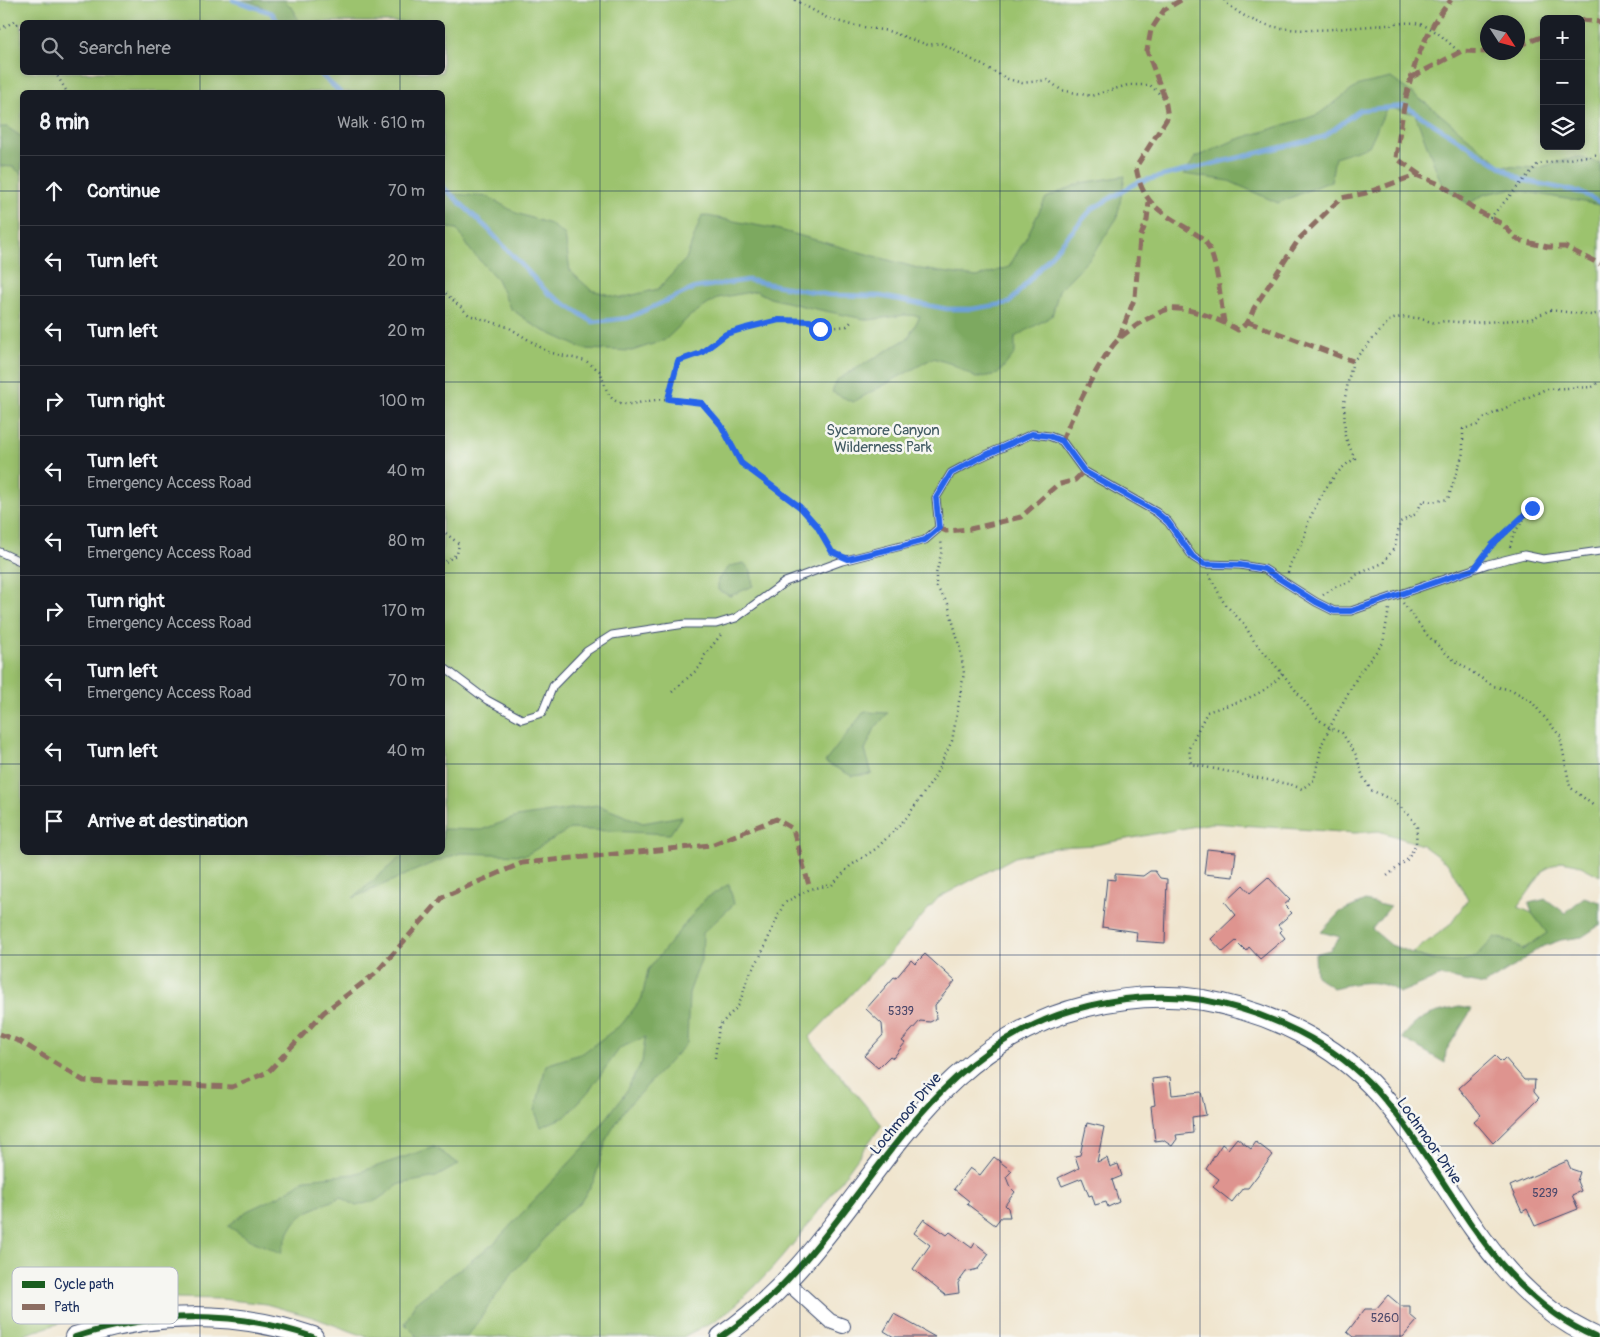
<!DOCTYPE html>
<meta charset="utf-8">
<style>
:root{--surface:#171b24;--page:#242831;--text:#f1f3f6;--muted:#9ea1a6;--line:#363941}
body{margin:0;font-family:Pangolin,sans-serif;background:var(--page);color:var(--text)}
.controls{position:absolute;right:15px;top:15px;display:grid;overflow:hidden;border-radius:8px;box-shadow:0 2px 12px #0003}
.controls button{width:45px;height:45px;display:grid;place-items:center;padding:0;border:0;border-bottom:1px solid var(--line);background:var(--surface);color:var(--text);font:25px sans-serif}
.compass{position:absolute;left:1480px;top:15px;width:45px;height:45px;border-radius:50%;background:var(--surface);box-shadow:0 2px 12px #0003;rotate:126deg}
.stop{position:absolute;width:15px;height:15px;margin:-11px;border:4px solid #2563eb;border-radius:50%;background:#fff}
.stop.end{background:#2563eb;border-color:#fff;box-shadow:0 1px 5px #0008}
.list{margin:0;padding:0;list-style:none}
h2{display:flex;justify-content:space-between;align-items:center;height:65px;margin:0;padding:0 20px;font-size:21px}
h2 small{font-size:16px;font-weight:400;color:var(--muted)}
.list li{display:grid;grid-template-columns:32px 1fr auto;gap:15px;align-items:center;box-sizing:border-box;height:70px;padding:0 20px;border-top:1px solid var(--line)}
.list b{display:block;font-size:19px;white-space:nowrap}
.list p{margin:0;font-size:16px;white-space:nowrap;color:var(--muted)}
.list em{font-size:16px;font-style:normal;color:var(--muted)}
.icon{flex:none;width:28px;height:28px;fill:none;stroke:currentColor;stroke-width:2;stroke-linecap:round;stroke-linejoin:round}
.map{position:relative;flex:none;width:1600px;height:1337px;overflow:hidden}
.search{position:absolute;background:var(--surface);box-shadow:0 2px 12px #0003;left:20px;top:20px;width:425px;height:55px;display:flex;align-items:center;gap:12px;box-sizing:border-box;padding:0 18px;border-radius:8px;color:var(--muted);font-size:19px}
.panel{position:absolute;background:var(--surface);box-shadow:0 2px 12px #0003;left:20px;top:90px;width:425px;height:765px;border-radius:8px}
.map>svg:first-child{display:block}
.green{fill:#9cc36e;stroke:#5c7966;fill-rule:evenodd}
.forest{fill:#7da961;stroke:#4c6c60}
.lines{fill:none;stroke-linecap:round;stroke-linejoin:round}
.stream{stroke:#6da0d8;stroke-width:4.5}
.building{fill:#de948f}
.lane-casing{stroke:#3b4a6f;stroke-width:9}
.street-casing{stroke:#3b4a6f;stroke-width:16}
.secondary-casing{stroke:#3b4a6f;stroke-width:22}
.path{stroke:#3b4a6f;stroke-width:2.5;stroke-dasharray:1 4;stroke-linecap:butt}
.lane{stroke:#fff;stroke-width:7}
.street{stroke:#fff;stroke-width:14}
.secondary{stroke:#fff;stroke-width:20}
.quiet{stroke:#8d6e63;stroke-width:5;stroke-dasharray:10 5;stroke-linecap:butt}
.cycleway-casing{stroke:#f6f6f2;stroke-width:9}
.cycleway{stroke:#1b5e20;stroke-width:6}
.route{stroke:#2563eb;stroke-width:6}
.grid{fill:none;stroke:#1b2f5e;stroke-width:1;stroke-opacity:0.55}
.labels{text-anchor:middle;dominant-baseline:central;stroke-width:5;stroke-linejoin:round;paint-order:stroke}
.number-label{font-size:12px;fill:#4c486a}
.park-label{font-size:15px;fill:#425b63;stroke:#f6f6f2}
.street-label{font-size:15px;fill:#1b2f5e;stroke:#f6f6f2}
.key{fill:#f6f6f2;stroke:#b4bac6;stroke-width:1}
.key-label{font-size:14px;fill:#1b2f5e}
</style>
<div class="map">
<svg width="1600" height="1337" viewBox="0 0 1600 1337">
<rect width="100%" height="100%" fill="#f6f6f2"/>
<filter id="ink" filterUnits="userSpaceOnUse"><feTurbulence type="fractalNoise" baseFrequency=".02" numOctaves="2"/><feDisplacementMap in="SourceGraphic" scale="10" xChannelSelector="R" yChannelSelector="G"/><feConvolveMatrix kernelMatrix="1 2 1 2 8 2 1 2 1" color-interpolation-filters="sRGB"/></filter>
<filter id="wash" filterUnits="userSpaceOnUse"><feTurbulence type="fractalNoise" baseFrequency=".0096" numOctaves="4" result="noise"/><feDisplacementMap in="SourceGraphic" scale="20" xChannelSelector="R" yChannelSelector="G"/><feGaussianBlur stdDeviation="1.12" result="paint"/><feColorMatrix in="noise" values="0 0 0 0 0 0 0 0 0 0 0 0 0 0 0 0 0 1.4 0 .05"/><feComposite in="paint" operator="in"/></filter>
<g filter="url(#wash)">
<rect width="100%" height="100%" fill="#f0e5ce"/>
<path class="green" d="M0,0h1600v876l-23,-12 -15,-3 -18,9 -26,37 14,6 16,20 -26,17 -9,-8 -18,-5c-5,6 -12,15 -19,20 -18,12 -46,3 -64,-4l38,-28 18,-26 -20,-35 -26,-19 -43,-14 -24,2 -143,-10 -117,22 -36,2 -44,10 -77,41 -54,62 -75,78 73,87c-49,64 -93,136 -156,188 -12,10 -29,16 -43,24h-316l-55,-20 -46,-13 -45,-5 -46,-1 -47,6 -40,10 -71,23h-17zM1544,19h37v127h-37zM22,22h420v50h-420zM1488,22h30v30h-30zM22,92h420v760h-420z"/>
<path class="forest" d="M244,0h40l10,10 4,12h-22c-6,-13 -18,-19 -32,-22z
M1391,78l44,32 67,56 35,2 40,-11 23,6v42l-90,-16 -25,5 -17,10 -26,-19 -27,-71 -28,-7 -18,39 -34,11 -4,24 -53,22 -49,-22 -45,-7 12,-17 39,-17 82,-25 42,-30z
M0,127h7l15,10v37l-9,-7 -13,-1z
M1125,176l-8,42 -25,38 -33,34 -7,26 -37,21v16l-17,21 -22,4 -24,-14 -19,-6 -80,44 -21,-10 5,-12 71,-42 12,-22 -15,-1 -36,5 -58,-12 -41,-10 -14,-7 -38,7 -28,18 -25,24 -33,11 -48,-2 -46,-21 -28,-20 -13,-29 -26,-28 -14,-22 -14,-2v-34l46,4 27,16 34,11 15,11 5,36 21,19 30,8 37,-9 28,-30 16,-44 74,14 145,40 56,8 32,-10 18,-31 19,-38 35,-15z
M744,563l7,8 2,15 -23,10 -12,-6v-11l12,-13z
M864,712l24,1 -13,15 -10,22 7,24 -20,2 -27,-14z
M597,805l46,18 39,-7 -12,18 -100,-5 -44,26 -66,-2 -30,11 -77,34 52,-45 37,-1 1,-23 38,1 36,-13z
M729,884l5,20 -31,29 -1,24 -13,36 -2,50 -62,66 -18,29 -13,43 -14,22 -24,19 -15,21 -28,29 -46,65h-49l-13,-13 10,-21 78,-59 96,-102 34,-46 19,-34 3,-25 -25,11 -32,44 -22,24 -25,11 -6,-16 11,-46 37,-12 39,-29 20,-26 6,-28 57,-71z
M1584,897l16,5v23l-18,12 -21,3 -22,8 -21,16 -34,21 -43,-9 -42,17c-19,-16 -43,-10 -66,-5l-17,-12 -1,-22 15,-4 10,-13 -19,-5 19,-20 25,-11 25,6 -18,22 19,16 39,15 27,2 19,-5 19,-20 18,5 9,8 25,-17 -15,-20 -3,-10 17,-4 19,14z
M1459,1007l13,2 -26,42 -1,12 -43,-25c19,-24 28,-24 57,-31z
M434,1147l25,17 -23,13 -36,7 -23,16 -21,6 -15,-9c-13,6 -32,12 -42,21 -9,8 -14,24 -18,35l-31,-13 -22,-14 19,-15 34,-16 25,-16 48,-5z"/>
<g class="lines">
<path class="stream" d="M233,0l39,13 6,9
M318,72l22,20
M442,186l45,42 61,65 45,29 35,-4 67,-30 53,-8 81,15 51,1 67,13h25l37,-6 83,-94 46,-27 185,-45 37,-27 45,-4 117,74 57,12 21,10"/>
</g>
<g id="blocks">
<path class="building" d="M1207,849l29,3 -3,25 -29,-3z
M1150,871h5l5,7 7,1 -2,64 -29,-2 1,-9 -35,-5 5,-48 8,1v-6l28,2z
M1268,877l22,23 -6,5 8,8 -14,12 4,5 -2,2 5,6 -25,21 -11,-12 -3,4 -10,-10 -13,11 -12,-13 25,-24 -11,-13 18,-17 7,8z
M925,954l30,27 -20,24 1,14 -6,3 -10,-1 -18,20 3,2 -12,15 -3,-2 -12,12 -14,-12 19,-21 -1,-11 -16,-15 28,-32 2,1 15,-18 4,4z
M1495,1056l6,6 4,-4 19,22h11l-1,12 5,6 -46,45 -19,-22 7,-6 -22,-27z
M1170,1077l2,18 29,-3 5,23 -14,2 1,16 -17,2 1,4 -5,7 -9,-6 -8,1 -4,-35 4,-1 -3,-26z
M1087,1123l17,4 -7,35 10,-4 3,9 8,-3 4,12 -10,4 7,22 -11,5 -2,-5 -11,3 -3,-10 -3,1 -7,-18 -20,8 -4,-8 21,-10 -4,-12 5,-1z
M1237,1138l14,11 5,-7 17,13 -25,33h-5l-11,14 -19,-15 6,-8 -13,-10 16,-25 6,5z
M994,1157l18,14 -6,6 4,10 5,5 -10,13 3,3 2,9h-9l-6,8 -28,-21 2,-3 -15,-12 16,-21 10,7z
M1567,1161l4,8 9,3 -3,9 4,10 -9,4 6,14 -43,17 -8,-17 -5,3 -12,-26z
M924,1219l23,16 3,-3 22,16 3,-5 14,11 -11,15 -12,3 -8,11 1,10 -14,2 -32,-26 17,-24 -16,-12z
M1388,1295l13,11h9v9l7,6 -14,16h-50l-6,-5 18,-23h11z
M894,1314l41,23h-41l-10,-6z"/>
</g>
</g>
<g filter="url(#ink)">
<use href="#blocks" fill-opacity="0" stroke="#3b4a6f" stroke-width="1"/>
<g class="lines">
<defs>
<path id="lane" d="M0,552l22,10
M442,666l45,34 35,19 20,-6 11,-27 34,-35 25,-16 73,-11h31l20,-6 49,-36 57,-21 83,-21 14,-12 -3,-30 15,-25 26,-14 55,-25 17,2 13,5 22,30 72,41 12,10 25,35 11,7 36,1 24,4 52,33 18,9h17l137,-47 36,-9 19,4 57,-8"/>
<path id="street" d="M787,1282l43,39 13,5"/>
<path id="secondary" d="M75,1337c78,-26 160,-27 238,0
M721,1337c143,-96 183,-287 367,-331 37,-9 77,-12 115,-6 66,12 131,42 176,93 72,82 109,197 216,244"/>
</defs>
<use href="#lane" class="lane-casing"/>
<use href="#street" class="street-casing"/>
<use href="#secondary" class="secondary-casing"/>
<path class="path" d="M795,0l32,18 24,7 37,6 40,14 13,-2 67,36 14,4 26,-3 13,10 30,6 37,-11h22l15,14
M1224,0c42,44 110,27 164,25 8,-1 19,-3 27,-2 18,3 31,17 44,29
M0,29l15,-8 7,9
M55,72l12,20
M1490,218l48,-54 62,-10
M442,290l27,25 39,12 40,25 38,9 15,11c10,48 32,28 66,27 12,0 24,3 35,4l19,22 20,38 59,44 17,19 16,27
M668,399l10,-38 23,-8 25,-19 20,-6 33,-8 31,1 10,8 27,-3 5,-5
M442,530l17,14 -2,10 -15,10
M1485,554l47,-46 -18,25 -5,17
M1288,573c2,-13 9,-19 14,-31 4,-7 4,-15 7,-22 10,-21 25,-51 46,-61l-10,-23 -1,-33 5,-26 4,-16 37,-41 11,-3 17,1 17,5 10,-2 25,2 61,-4 19,-9 41,5 9,-2
M1209,574l15,29 20,21 10,17 28,32 36,46 12,9 12,5 14,22 7,22 8,13 23,11 16,15 7,11 -1,17 -8,15 -21,17
M1323,595l14,-9 13,-4 6,-7 27,-12 12,-16 5,-25 16,-8 7,-14 9,2 16,-3 15,-46v-24l14,-4 7,-7 62,-29 46,-2 8,-6
M1403,603l24,32 24,23 42,28 19,4 19,11 29,35 10,51 24,19
M1282,673c-15,23 -49,30 -75,39l-18,36 2,16 101,21 10,4 12,-9 8,-36 15,-31 23,-41 23,-29 6,-34
M672,692l28,-25 5,-12 18,-23
M715,1058l4,-32 20,-21 10,-30 11,-18 24,-54 26,-14 22,-4 18,-19 27,-18 30,-31 26,-37 19,-39 12,-68 -4,-25 -12,-44 -12,-18v-12l6,-24 -1,-11"/>
<use href="#lane" class="lane"/>
<use href="#street" class="street"/>
<use href="#secondary" class="secondary"/>
<path class="quiet" d="M1181,0l-17,10 -13,20 -4,21 18,48 3,18 -32,50c6,36 23,44 52,62 4,3 12,7 16,11 14,16 16,61 20,82
M1581,20l19,2
M1518,46l26,-10
M1412,77l50,-26 29,1
M1420,175l-24,-17c8,-58 16,-112 55,-158
M1248,322l105,39
M1119,338l16,-41 5,-59 7,-18 2,-18
M1062,441c9,-23 40,-88 58,-103 9,-8 21,-16 31,-21 6,-3 12,-7 18,-8 22,-2 49,10 69,21l10,-8 6,-14 45,-69 42,-41 25,-5 50,-18 26,10 34,25 26,14 16,16 30,7h17l35,17
M939,528l7,3 24,-2 51,-12 36,-32 18,-5 9,-9
M0,1034l21,8 63,39 148,6 36,-15 56,-60 51,-38 68,-77 79,-34 189,-18 65,-26 17,10 17,60"/>
<defs>
<path id="cycleway" d="M75,1337c78,-26 160,-27 238,0
M721,1337c143,-96 183,-287 367,-331 37,-9 77,-12 115,-6 66,12 131,42 176,93 72,82 109,197 216,244"/>
</defs>
<use href="#cycleway" class="cycleway-casing"/>
<use href="#cycleway" class="cycleway"/>
</g>
</g>
<g class="lines" filter="url(#ink)">
<path class="route" d="M820,329l-10,-8 -31,-1 -33,8 -20,6 -25,19 -23,8 -10,38 34,4 19,22 20,38 59,44 17,19 15,26 16,7 55,-13 22,-6 14,-12 -3,-30 15,-25 26,-14 55,-25 17,2 13,5 22,30 72,41 12,10 25,35 11,7 36,1 24,4 52,33 18,9h17l123,-42 18,-24 40,-37"/>
</g>
<path class="grid" d="M200,0v22M400,0v22M600,0v1337M800,0v1337M1000,0v1337M1200,0v1337M1400,0v1337M200,72v20M400,72v20M0,191h22M442,191h1158M0,382h22M442,382h1158M0,573h22M442,573h1158M0,764h22M442,764h1158M200,852v485M400,852v485M0,955h1600M0,1146h1600"/>
<g class="labels">
<g class="number-label">
<text x="901" y="1011">5339</text>
<text x="1545" y="1193">5239</text>
<text x="1385" y="1318">5260</text>
</g>
<g class="park-label">
<text x="883" y="430">Sycamore Canyon<tspan x="883" dy="17">Wilderness Park</tspan></text>
</g>
<g class="street-label">
<text transform="translate(906 1114) rotate(-50)">Lochmoor Drive</text>
<text transform="translate(1429 1141) rotate(55)">Lochmoor Drive</text>
</g>
</g>
<rect x="12" y="1267" width="166" height="57" rx="8" class="key"/>
<rect x="22" y="1281" width="23" height="7" fill="#1b5e20"/>
<rect x="22" y="1304" width="23" height="6" fill="#8d6e63"/>
<g class="key-label">
<text x="54" y="1289">Cycle path</text>
<text x="54" y="1312">Path</text>
</g>
</svg>
<div class="controls">
<button>+</button>
<button>−</button>
<button><svg class="icon" aria-label="layers" viewBox="0 0 24 24"><path d="M12 4l9 5-9 5-9-5zM3 14l9 5 9-5"/></svg></button>
</div>
<svg class="compass" viewBox="-18 -18 36 36"><path d="M0-13l5 13h-10z" fill="#e53935"/><path d="M0 13l5-13h-10z" fill="#9ea1a6"/></svg>
<div class="stop" style="left:820px;top:329px"></div>
<div class="stop end" style="left:1532px;top:508px"></div>
<div class="search"><svg class="icon" aria-label="search" viewBox="0 0 24 24"><circle cx="10" cy="10" r="6"/><path d="M15 15l6 6"/></svg>Search here</div>
<section class="panel">
<h2>8 min<small>Walk · 610 m</small></h2>
<ul class="list">
<li><svg class="icon" aria-label="ahead" viewBox="0 0 24 24"><path d="M12 20V5M6 11l6-6 6 6"/></svg><div><b>Continue</b></div><em>70 m</em></li>
<li><svg class="icon" aria-label="left" viewBox="0 0 24 24"><path d="M17 20v-9H6M10 6l-5 5 5 5"/></svg><div><b>Turn left</b></div><em>20 m</em></li>
<li><svg class="icon" aria-label="left" viewBox="0 0 24 24"><path d="M17 20v-9H6M10 6l-5 5 5 5"/></svg><div><b>Turn left</b></div><em>20 m</em></li>
<li><svg class="icon" aria-label="right" viewBox="0 0 24 24"><path d="M7 20v-9h11M14 6l5 5-5 5"/></svg><div><b>Turn right</b></div><em>100 m</em></li>
<li><svg class="icon" aria-label="left" viewBox="0 0 24 24"><path d="M17 20v-9H6M10 6l-5 5 5 5"/></svg><div><b>Turn left</b><p>Emergency Access Road</p></div><em>40 m</em></li>
<li><svg class="icon" aria-label="left" viewBox="0 0 24 24"><path d="M17 20v-9H6M10 6l-5 5 5 5"/></svg><div><b>Turn left</b><p>Emergency Access Road</p></div><em>80 m</em></li>
<li><svg class="icon" aria-label="right" viewBox="0 0 24 24"><path d="M7 20v-9h11M14 6l5 5-5 5"/></svg><div><b>Turn right</b><p>Emergency Access Road</p></div><em>170 m</em></li>
<li><svg class="icon" aria-label="left" viewBox="0 0 24 24"><path d="M17 20v-9H6M10 6l-5 5 5 5"/></svg><div><b>Turn left</b><p>Emergency Access Road</p></div><em>70 m</em></li>
<li><svg class="icon" aria-label="left" viewBox="0 0 24 24"><path d="M17 20v-9H6M10 6l-5 5 5 5"/></svg><div><b>Turn left</b></div><em>40 m</em></li>
<li><svg class="icon" aria-label="arrive" viewBox="0 0 24 24"><path d="M6 21V4h12l-3 4 3 4H6"/></svg><div><b>Arrive at destination</b></div></li>
</ul>
</section>
</div>
